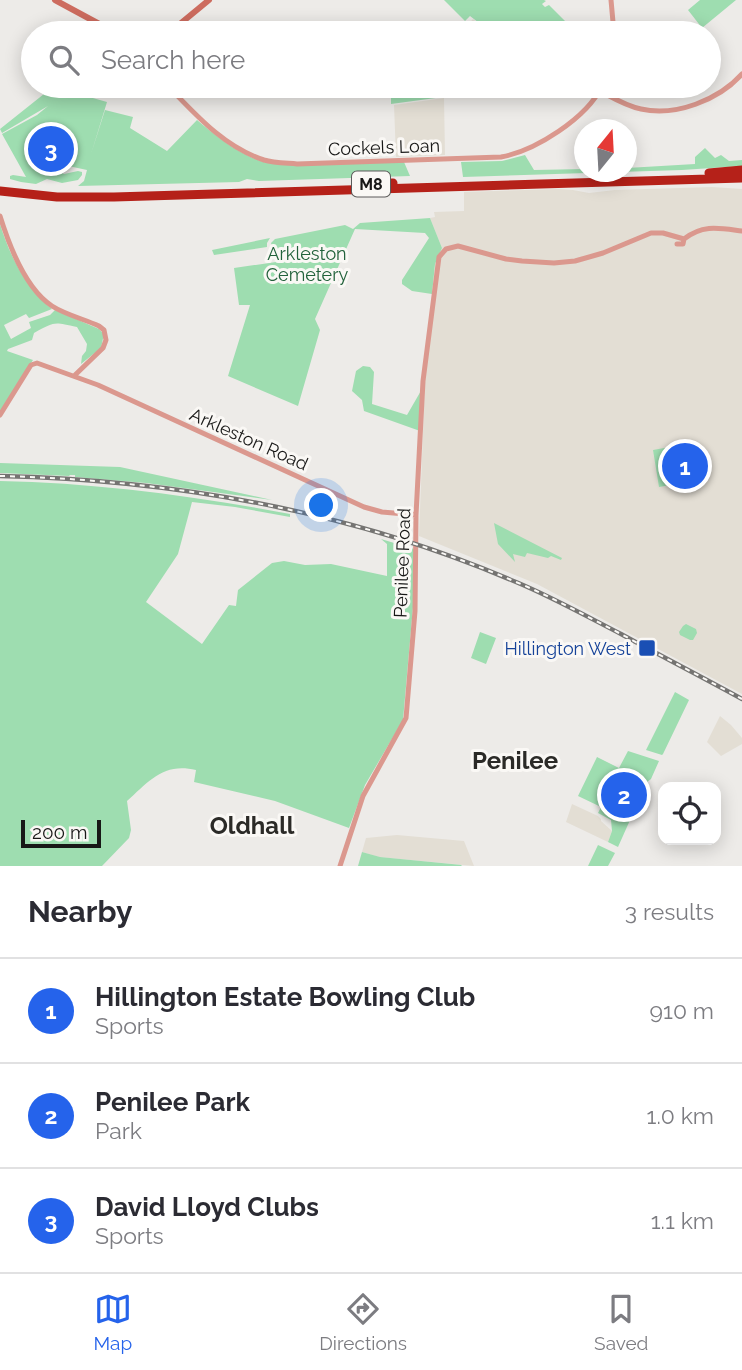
<!DOCTYPE html>
<style>
:root{--surface:#fff;--page:#f2f2f3;--text:#2b2b33;--muted:#7c7c81;--line:#e1e1e2;--accent:#2563eb}
body{margin:0;font-family:Raleway,sans-serif;background:var(--page);color:var(--text)}
.controls{position:absolute;right:21px;bottom:21px;display:grid;overflow:hidden;border-radius:14px;box-shadow:0 4px 18px #0003}
.controls button{width:63px;height:63px;display:grid;place-items:center;padding:0;border:0;border-bottom:2px solid var(--line);background:var(--surface);color:var(--text);font:35px sans-serif}
.compass{position:absolute;left:574px;top:119px;width:63px;height:63px;border-radius:50%;background:var(--surface);box-shadow:0 4px 18px #0003;rotate:18deg}
.scale{position:absolute;left:21px;bottom:18px;width:80px;box-sizing:border-box;padding-left:7px;border:4px solid #181817;border-top:0;font-size:19px;line-height:24px;white-space:nowrap;color:#181817;-webkit-text-stroke:5px #faf8f5;paint-order:stroke}
.you{position:absolute;left:322px;top:506px;width:24px;height:24px;margin:-18px;border:5px solid #fff;border-radius:50%;background:#1a73e8;box-shadow:0 0 0 10px #1a73e833}
.badge{display:grid;place-items:center;width:46px;height:46px;border-radius:50%;background:var(--accent);color:#fff;font-size:23px;font-weight:700}
.pin{position:absolute;translate:-50% -50%;border:4px solid #fff;box-shadow:0 2px 7px #0006}
.list{margin:0;padding:0;list-style:none}
h2{display:flex;justify-content:space-between;align-items:center;height:91px;margin:0;padding:0 28px;font-size:30px}
h2 small{font-size:23px;font-weight:400;color:var(--muted)}
.list li{display:grid;grid-template-columns:46px 1fr auto;gap:21px;align-items:center;box-sizing:border-box;height:105px;padding:0 28px;border-top:2px solid var(--line)}
.list b{display:block;font-size:26px;white-space:nowrap}
.list p{margin:0;font-size:23px;white-space:nowrap;color:var(--muted)}
.list em{font-size:23px;font-style:normal;color:var(--muted)}
.icon{flex:none;width:38px;height:38px;fill:none;stroke:currentColor;stroke-width:2;stroke-linecap:round;stroke-linejoin:round}
.map{position:relative;flex:none;width:742px;height:866px;overflow:hidden}
.search{position:absolute;background:var(--surface);box-shadow:0 4px 18px #0003;left:21px;right:21px;top:21px;height:77px;display:flex;align-items:center;gap:18px;box-sizing:border-box;padding:0 24px;border-radius:38px;color:var(--muted);font-size:26px}
.sheet{height:406px;background:var(--surface)}
nav{display:flex;justify-content:space-around;align-items:center;box-sizing:border-box;height:98px;border-top:2px solid var(--line);background:var(--surface);font-size:19px;color:var(--muted)}
nav a{display:grid;justify-items:center;gap:4px}
nav .on{color:var(--accent)}
.map>svg:first-child{display:block}
.built{fill:#e3ded4}
.green{fill:#9eddb0}
.lines{fill:none;stroke-linecap:round;stroke-linejoin:round}
.tertiary{stroke:#db988e;stroke-width:5}
.secondary{stroke:#cd6c5f;stroke-width:6}
.motorway{stroke:#b52119;stroke-width:9}
.rail-casing{stroke:#757472;stroke-width:4.5}
.rail{stroke:#faf8f5;stroke-width:2;stroke-dasharray:5;stroke-linecap:butt}
.transit-dot{fill:#1a4fb4;stroke:#faf8f5;stroke-width:2.5}
.labels{text-anchor:middle;dominant-baseline:central;stroke-width:6;stroke-linejoin:round;paint-order:stroke}
.shield{fill:#faf8f5;stroke:#5c5b5a;stroke-width:2}
.shield-label{font-size:16px;font-weight:bold;fill:#181817}
.street-label{font-size:18px;fill:#181817;stroke:#faf8f5}
.park-label{font-size:18px;fill:#22623b;stroke:#faf8f5}
.transit-label{font-size:18px;fill:#164399;stroke:#faf8f5;text-anchor:end}
.district-label{font-size:24px;font-weight:bold;fill:#2b2a27;stroke:#faf8f5}
</style>
<div class="map">
<svg width="742" height="866" viewBox="0 0 742 866">
<rect width="100%" height="100%" fill="#edebe8"/>
<path class="built" d="M473,19l17,14h-29z
M441,23l12,10h-49l1,-2 9,-2 22,-1z
M444,98l1,57 -49,2 -2,-52z
M712,187l30,2v505l-205,-110 -118,-48 6,-157 10,-115 7,-16 -12,-30 5,-1 -1,-5 30,-1v-19l95,-3 14,1 16,3 26,-3z
M720,716l11,9 11,13v6l-21,12 -14,-14z
M572,804l26,12 3,3v2l11,10 -4,11 -42,-20z
M397,835l67,6 10,25 -95,-9 -17,-5 4,-14z"/>
<path class="green" d="M444,0h100l2,1 -4,3 3,3 4,-2 26,26 -2,2h-81l-22,-17 -5,5z
M700,0h36l-34,28 -14,-18z
M54,86h20l-6,5 39,11 -16,52 14,-44 28,7 -3,11 37,23 30,-31c20,17 44,36 70,43l137,-1 6,14 -151,5 -12,-2 -8,3 -161,4 6,-5 3,-11 -28,-6 -6,4 11,6 14,-3 4,1v3l-4,5 -16,3 -15,-4 -11,5 -15,-2 -11,-3v-3l3,-1 13,2 -24,-43 35,-19 11,-9 -46,27 -2,-4z
M431,86h9l3,11 -52,7v-6z
M705,148l10,10 6,-3 8,6 13,-1v6l-60,4 -219,7 -2,-15 41,-1 23,-6 9,15 50,-1v3h42l1,-4 68,-4v-7z
M430,218l12,30 -7,16 -3,30 -20,-3 -10,-7v-4l27,-42 -4,-5 -70,-4 -40,90 5,11 -22,76 -70,-30 22,-71h-11l-5,-37 42,-6 -5,-19 4,-4 70,-14 8,4 7,-6z
M0,224c9,30 26,65 52,85l-23,9 -3,-4 -22,11 7,14 20,-11 -2,-6 21,-7 5,-5 44,19 5,5 -3,14 -20,16 1,-8 4,-5 1,-7 -10,-17c-24,-5 -21,-6 -43,6l-2,7 -24,9 -1,2 26,9 -33,52z
M270,238l-3,5v4l-53,8 -2,-5z
M363,366l7,1 4,5 -2,32 35,11 15,-26 -2,42 -56,-20 -2,-11 -10,-9 4,-20z
M692,443l7,37 -40,7 -6,-37z
M0,463l120,4 152,33 -126,-17 -71,-6v-2h-5l-1,1 -69,-3z
M0,481c98,2 194,15 290,33v3l-55,-10 -43,-5 -14,52 -32,48 56,42 27,-39 7,1 2,-16 34,-27 12,-2 21,4 26,-1 56,12v-32l-6,-5 33,10 -1,58 -10,113 -38,65 -16,43 -74,-27 -81,-19 2,-12c-32,-8 -47,11 -69,31l4,29 -2,8 -27,28h-102z
M494,523l68,35 -1,2 -10,-4 -3,2 -21,-5 -2,4 -12,-3 2,8 -17,-18z
M686,624l10,5 1,4 -4,7h-3l-10,-5 -1,-3 4,-6z
M480,632l16,6 -10,26 -15,-6z
M675,692l14,8 -26,54 -1,1 -16,-5z
M517,751l19,7 -4,10 -18,-8z
M628,751l31,10 -8,18 -4,3 -29,65 -10,-5 4,-11 -1,-11 -13,-7 3,-6 -23,-11 19,-39 22,11z
M598,845l17,8 -7,13h-20z
M362,852l18,5 82,8 -1,1h-103z"/>
<g class="lines">
<path class="tertiary" d="M611,0l3,33
M168,86c28,29 56,61 96,74 10,3 22,3 33,4l204,-7c34,-6 86,-39 101,-71
M600,91c13,7 26,15 41,18 34,8 78,-9 101,-35
M0,216c9,29 26,73 52,90 14,9 32,13 47,20l5,4 2,10 -3,8 -29,28
M684,239c19,-15 35,-11 58,-8
M0,415l31,-50 6,-2 61,22 266,122 18,5 34,3
M340,866l23,-70 43,-78 9,-107 1,-96 7,-134 16,-124 7,-8 12,-3 48,13 16,2 32,2 21,-2 28,-8 48,-20h12l21,6 -1,5h-6"/>
<path class="secondary" d="M55,0l61,33
M169,33l40,-33"/>
<path class="motorway" d="M709,173l33,-3
M362,184l31,-1
M0,191l57,6h57l628,-19"/>
<defs>
<path id="rail" d="M0,476c177,4 353,36 516,106 36,15 70,34 105,52 40,22 81,43 121,65"/>
</defs>
<use href="#rail" class="rail-casing"/>
<use href="#rail" class="rail"/>
</g>
<rect class="transit-dot" x="638" y="639" width="18" height="18" rx="3.5"/>
<g class="labels">
<rect class="shield" x="352" y="171.5" width="38" height="25" rx="5"/>
<g class="shield-label">
<text x="371" y="184">M8</text>
</g>
<g class="street-label">
<text transform="translate(384 147) rotate(-2)">Cockels Loan</text>
<text transform="translate(249 439) rotate(24)">Arkleston Road</text>
<text transform="translate(402 563) rotate(-88)">Penilee Road</text>
</g>
<g class="park-label">
<text x="307" y="253">Arkleston<tspan x="307" dy="21">Cemetery</tspan></text>
</g>
<g class="transit-label">
<text x="631" y="648">Hillington West</text>
</g>
<g class="district-label">
<text x="515" y="760">Penilee</text>
<text x="252" y="825">Oldhall</text>
</g>
</g>
</svg>
<div class="controls">
<button><svg class="icon" aria-label="locate" viewBox="0 0 24 24"><circle cx="12" cy="12" r="6"/><path d="M12 2v4M12 18v4M2 12h4M18 12h4"/></svg></button>
</div>
<svg class="compass" viewBox="-18 -18 36 36"><path d="M0-13l5 13h-10z" fill="#e53935"/><path d="M0 13l5-13h-10z" fill="#7c7c81"/></svg>
<div class="scale">200 m</div>
<div class="you"></div>
<div class="pin badge" style="left:685px;top:466px">1</div>
<div class="pin badge" style="left:624px;top:795px">2</div>
<div class="pin badge" style="left:51px;top:149px">3</div>
<div class="search"><svg class="icon" aria-label="search" viewBox="0 0 24 24"><circle cx="10" cy="10" r="6"/><path d="M15 15l6 6"/></svg>Search here</div>
</div>
<section class="sheet">
<h2>Nearby<small>3 results</small></h2>
<ul class="list">
<li><span class="badge">1</span><div><b>Hillington Estate Bowling Club</b><p>Sports</p></div><em>910 m</em></li>
<li><span class="badge">2</span><div><b>Penilee Park</b><p>Park</p></div><em>1.0 km</em></li>
<li><span class="badge">3</span><div><b>David Lloyd Clubs</b><p>Sports</p></div><em>1.1 km</em></li>
</ul>
</section>
<nav>
<a class="on"><svg class="icon" aria-label="map" viewBox="0 0 24 24"><path d="M3 6l6-2 6 2 6-2v14l-6 2-6-2-6 2zM9 4v14M15 6v14"/></svg>Map</a>
<a><svg class="icon" aria-label="directions" viewBox="0 0 24 24"><path d="M12 3l9 9-9 9-9-9zM9 14v-3h6M13 9l2 2-2 2"/></svg>Directions</a>
<a><svg class="icon" aria-label="saved" viewBox="0 0 24 24"><path d="M7 4h10v16l-5-4-5 4z"/></svg>Saved</a>
</nav>
